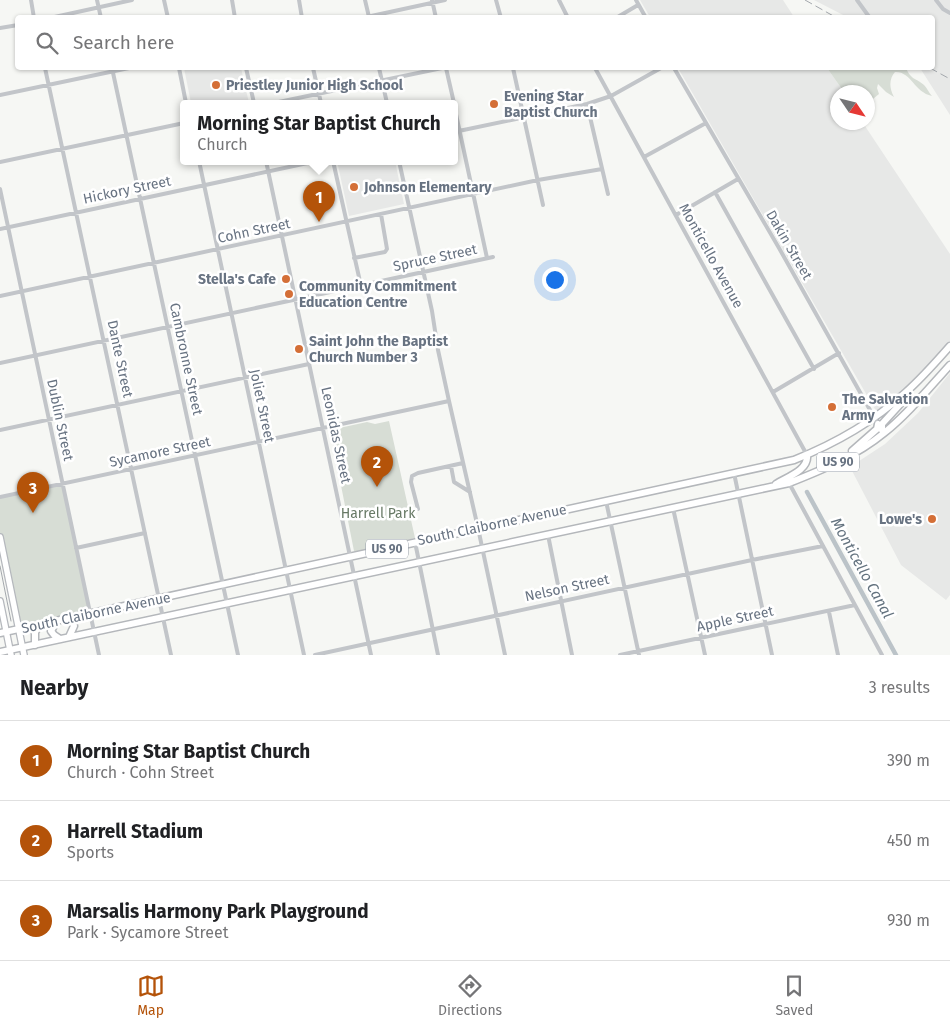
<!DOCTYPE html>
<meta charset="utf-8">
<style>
:root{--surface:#fff;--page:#f2f2f2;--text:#202124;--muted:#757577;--line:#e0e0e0;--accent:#b45309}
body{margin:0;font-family:"Fira Sans",sans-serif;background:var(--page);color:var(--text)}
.compass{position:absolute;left:830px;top:85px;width:45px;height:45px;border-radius:50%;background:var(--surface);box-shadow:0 1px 4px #0004;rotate:125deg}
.you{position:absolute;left:554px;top:279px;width:18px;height:18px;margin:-12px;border:4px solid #fff;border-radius:50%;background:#1a73e8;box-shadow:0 0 0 8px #1a73e833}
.badge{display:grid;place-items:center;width:32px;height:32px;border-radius:50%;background:var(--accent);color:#fff;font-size:16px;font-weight:700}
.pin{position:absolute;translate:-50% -41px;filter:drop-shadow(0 1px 2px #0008)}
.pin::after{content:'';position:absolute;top:26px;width:18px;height:15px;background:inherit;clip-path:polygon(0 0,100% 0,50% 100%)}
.popup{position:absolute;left:180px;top:100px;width:278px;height:65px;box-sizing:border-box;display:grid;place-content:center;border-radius:5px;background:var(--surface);filter:drop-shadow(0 1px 4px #0005);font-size:16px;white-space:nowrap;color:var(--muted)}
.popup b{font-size:19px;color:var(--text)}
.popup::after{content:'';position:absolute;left:50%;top:100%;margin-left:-10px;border:10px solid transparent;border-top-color:var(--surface)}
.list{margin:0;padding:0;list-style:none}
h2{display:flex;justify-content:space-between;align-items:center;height:65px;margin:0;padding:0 20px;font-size:21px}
h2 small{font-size:16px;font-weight:400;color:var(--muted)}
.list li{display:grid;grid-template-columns:32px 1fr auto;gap:15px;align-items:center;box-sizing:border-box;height:80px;padding:0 20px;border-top:1px solid var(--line)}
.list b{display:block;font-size:19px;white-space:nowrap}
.list p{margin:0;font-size:16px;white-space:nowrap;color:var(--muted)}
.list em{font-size:16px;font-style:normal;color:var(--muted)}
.icon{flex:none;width:28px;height:28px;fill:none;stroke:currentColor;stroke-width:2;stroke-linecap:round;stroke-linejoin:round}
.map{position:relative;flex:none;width:950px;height:655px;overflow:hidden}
.search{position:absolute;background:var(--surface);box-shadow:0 1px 4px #0004;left:15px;right:15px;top:15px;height:55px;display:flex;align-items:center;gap:12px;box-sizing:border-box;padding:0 18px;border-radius:5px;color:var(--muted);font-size:19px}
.sheet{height:305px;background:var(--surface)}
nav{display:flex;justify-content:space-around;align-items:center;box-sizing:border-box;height:70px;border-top:1px solid var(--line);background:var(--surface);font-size:14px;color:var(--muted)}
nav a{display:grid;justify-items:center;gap:2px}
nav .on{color:var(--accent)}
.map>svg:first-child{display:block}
.built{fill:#e7e8e7}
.green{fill:#d7ddd5}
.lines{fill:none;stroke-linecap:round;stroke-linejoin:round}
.canal{stroke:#bbc3c8;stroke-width:4.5}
.secondary-casing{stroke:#b5b8bd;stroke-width:8}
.primary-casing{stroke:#b4b7bb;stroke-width:9}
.street{stroke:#c2c5c9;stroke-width:4}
.secondary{stroke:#fff;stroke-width:5.5}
.primary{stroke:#fff;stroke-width:6}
.tram{stroke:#a4a8ad;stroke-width:1}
.rail{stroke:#a4a8ad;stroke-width:1;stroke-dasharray:8 4;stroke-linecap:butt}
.poi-dot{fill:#d46f37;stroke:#fff;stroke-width:2}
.labels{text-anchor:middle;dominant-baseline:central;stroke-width:5;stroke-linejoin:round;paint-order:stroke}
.shield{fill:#fff;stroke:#959da8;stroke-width:1}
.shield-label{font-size:12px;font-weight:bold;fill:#687382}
.poi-label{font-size:14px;font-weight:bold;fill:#687382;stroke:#fff;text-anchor:start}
.street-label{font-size:14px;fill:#687382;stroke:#fff}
.park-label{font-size:14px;fill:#687a66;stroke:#fff}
.water-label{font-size:15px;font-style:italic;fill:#64737f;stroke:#fff}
</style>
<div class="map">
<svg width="950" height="655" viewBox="0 0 950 655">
<rect width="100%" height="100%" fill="#f6f7f4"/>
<path class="built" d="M640,0h143l11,17h-144z
M814,0h136v115l-30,-47h12v-50l-85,-1z
M184,68h57l8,35h-58z
M678,68h149l17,24h-6v30l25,1 87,131v87l-31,34 -27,25 -16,11z
M337,161h58l9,43 -55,12z
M950,373v222l-4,5 -45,-35 -51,-98 35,-23 33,-31z"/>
<path class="green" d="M827,68h79c5,12 10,10 18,17 3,3 5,8 8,11 -18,-4 -21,-25 -37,-24 -6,7 -6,16 -1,25l-8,-5 -8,-8 -1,4 2,6 -11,9v-11h-24z
M389,421l26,117 -58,14 -3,-1 -24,-121 37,-8 8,2z
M63,484l27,131 -71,14 -19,-92v-40z"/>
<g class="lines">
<path class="canal" d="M807,492l89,163"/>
<defs>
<path id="secondary" d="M0,537l24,118
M0,601l11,54"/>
<path id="primary" d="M882,430v-6l21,-23 4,-8
M852,451l25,-22 1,-5
M776,484c11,-7 33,-14 31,-29
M67,619l5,3 2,4 -5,11
M56,622l-5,9 3,4 6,4
M0,633l794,-173c40,-16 79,-38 111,-67 16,-14 31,-31 45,-47
M35,645v-13l5,-7
M0,652l789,-169c33,-13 67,-27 95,-50 24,-19 45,-45 66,-68"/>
</defs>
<use href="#secondary" class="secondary-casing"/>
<use href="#primary" class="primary-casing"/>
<path class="street" d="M31,0l3,18
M97,0l4,18
M164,0l4,18
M232,0l3,18
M299,0l3,18
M365,0l4,17
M432,0l4,18
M496,0l5,18
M559,0l9,18
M636,0l10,18
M857,0l13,18
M936,0l7,9 7,4
M50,18l82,-18
M362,18l83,-18
M616,18l22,-13
M0,28l18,-3
M45,68l126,587
M112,68l126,587
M179,68l7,35
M246,68l8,35
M313,68l8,35
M379,68l8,35
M446,68l8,35
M513,68l30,137
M595,68l212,387
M674,68l105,180 100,178
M0,95l129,-27
M274,103l168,-35
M587,104l21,90
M454,105l33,153
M454,132l133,-28 24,-8 50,-28
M644,157l62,-34
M199,161l105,494
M266,161l105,494
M333,161l28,125
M399,161l33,150 6,39 11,51 29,127 27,127
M0,162l184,-39
M0,189l99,466
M715,192l99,177
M676,215l62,-36
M0,229l317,-68
M354,258l31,-6 2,-3 -6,-35
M0,296l538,-116 64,-11
M0,363l493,-106
M773,392l66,-39
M0,430l309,-66
M451,466l3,16 16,10
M734,473l38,182
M789,483l93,172
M0,497l449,-96
M606,501l33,154
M673,508l32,147
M418,509l-7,-27 1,-6 6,-3 45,-10
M548,535l24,120
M415,542l23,113
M76,548l69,-15
M829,612l9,43
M315,655l437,-95 71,-14
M620,655l235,-50"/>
<use href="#secondary" class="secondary"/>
<use href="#primary" class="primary"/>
<path class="tram" d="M0,566l11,55"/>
<path class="rail" d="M805,0l32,18
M930,68l20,11"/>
</g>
<g class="poi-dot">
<circle cx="216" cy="85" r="5"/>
<circle cx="494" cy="104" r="5"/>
<circle cx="354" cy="187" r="5"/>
<circle cx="286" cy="279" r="5"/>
<circle cx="289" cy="294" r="5"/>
<circle cx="299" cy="349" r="5"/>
<circle cx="832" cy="407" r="5"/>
<circle cx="932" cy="519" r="5"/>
</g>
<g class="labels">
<g class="shield">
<rect x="817" y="452.5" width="42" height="19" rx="4"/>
<rect x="366" y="539.5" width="42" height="19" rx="4"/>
</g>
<g class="shield-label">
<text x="838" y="462">US 90</text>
<text x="387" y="549">US 90</text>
</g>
<g class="poi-label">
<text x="226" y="85">Priestley Junior High School</text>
<text x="504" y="96">Evening Star<tspan x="504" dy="16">Baptist Church</tspan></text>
<text x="364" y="187">Johnson Elementary</text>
<text x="276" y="279" text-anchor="end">Stella's Cafe</text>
<text x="299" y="286">Community Commitment<tspan x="299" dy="16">Education Centre</tspan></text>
<text x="309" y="341">Saint John the Baptist<tspan x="309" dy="16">Church Number 3</tspan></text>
<text x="842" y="399">The Salvation<tspan x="842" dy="16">Army</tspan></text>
<text x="922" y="519" text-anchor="end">Lowe's</text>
</g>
<g class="street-label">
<text transform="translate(127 190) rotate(-12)">Hickory Street</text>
<text transform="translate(254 231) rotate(-12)">Cohn Street</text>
<text transform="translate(789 245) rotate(60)">Dakin Street</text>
<text transform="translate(711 256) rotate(61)">Monticello Avenue</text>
<text transform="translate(435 258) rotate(-12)">Spruce Street</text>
<text transform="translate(120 359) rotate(78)">Dante Street</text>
<text transform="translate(186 359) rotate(78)">Cambronne Street</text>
<text transform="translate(262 406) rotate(78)">Joliet Street</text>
<text transform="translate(60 420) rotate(78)">Dublin Street</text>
<text transform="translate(336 435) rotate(78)">Leonidas Street</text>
<text transform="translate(160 452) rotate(-12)">Sycamore Street</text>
<text transform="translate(492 525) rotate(-12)">South Claiborne Avenue</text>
<text transform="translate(567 588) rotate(-12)">Nelson Street</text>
<text transform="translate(96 613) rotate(-12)">South Claiborne Avenue</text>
<text transform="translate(735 619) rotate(-12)">Apple Street</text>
</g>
<g class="park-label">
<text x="378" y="513">Harrell Park</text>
</g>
<g class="water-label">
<text transform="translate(862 568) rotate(61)">Monticello Canal</text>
</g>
</g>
</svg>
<svg class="compass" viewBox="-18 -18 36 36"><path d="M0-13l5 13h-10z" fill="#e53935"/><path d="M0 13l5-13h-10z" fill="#757577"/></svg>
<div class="you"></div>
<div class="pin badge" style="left:319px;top:222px">1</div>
<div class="popup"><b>Morning Star Baptist Church</b>Church</div>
<div class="pin badge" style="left:377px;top:487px">2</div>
<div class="pin badge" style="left:33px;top:513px">3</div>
<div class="search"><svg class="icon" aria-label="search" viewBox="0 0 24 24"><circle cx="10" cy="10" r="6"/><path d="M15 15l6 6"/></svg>Search here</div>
</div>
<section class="sheet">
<h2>Nearby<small>3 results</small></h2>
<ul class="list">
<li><span class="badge">1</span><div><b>Morning Star Baptist Church</b><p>Church · Cohn Street</p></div><em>390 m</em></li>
<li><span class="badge">2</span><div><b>Harrell Stadium</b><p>Sports</p></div><em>450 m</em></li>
<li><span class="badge">3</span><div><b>Marsalis Harmony Park Playground</b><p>Park · Sycamore Street</p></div><em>930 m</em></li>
</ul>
</section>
<nav>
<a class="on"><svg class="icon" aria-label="map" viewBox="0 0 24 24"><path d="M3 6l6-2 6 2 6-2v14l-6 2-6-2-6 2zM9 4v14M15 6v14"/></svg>Map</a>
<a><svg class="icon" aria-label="directions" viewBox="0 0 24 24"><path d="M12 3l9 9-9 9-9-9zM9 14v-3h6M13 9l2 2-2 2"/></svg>Directions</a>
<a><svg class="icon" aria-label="saved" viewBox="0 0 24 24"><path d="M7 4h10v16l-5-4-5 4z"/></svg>Saved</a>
</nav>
